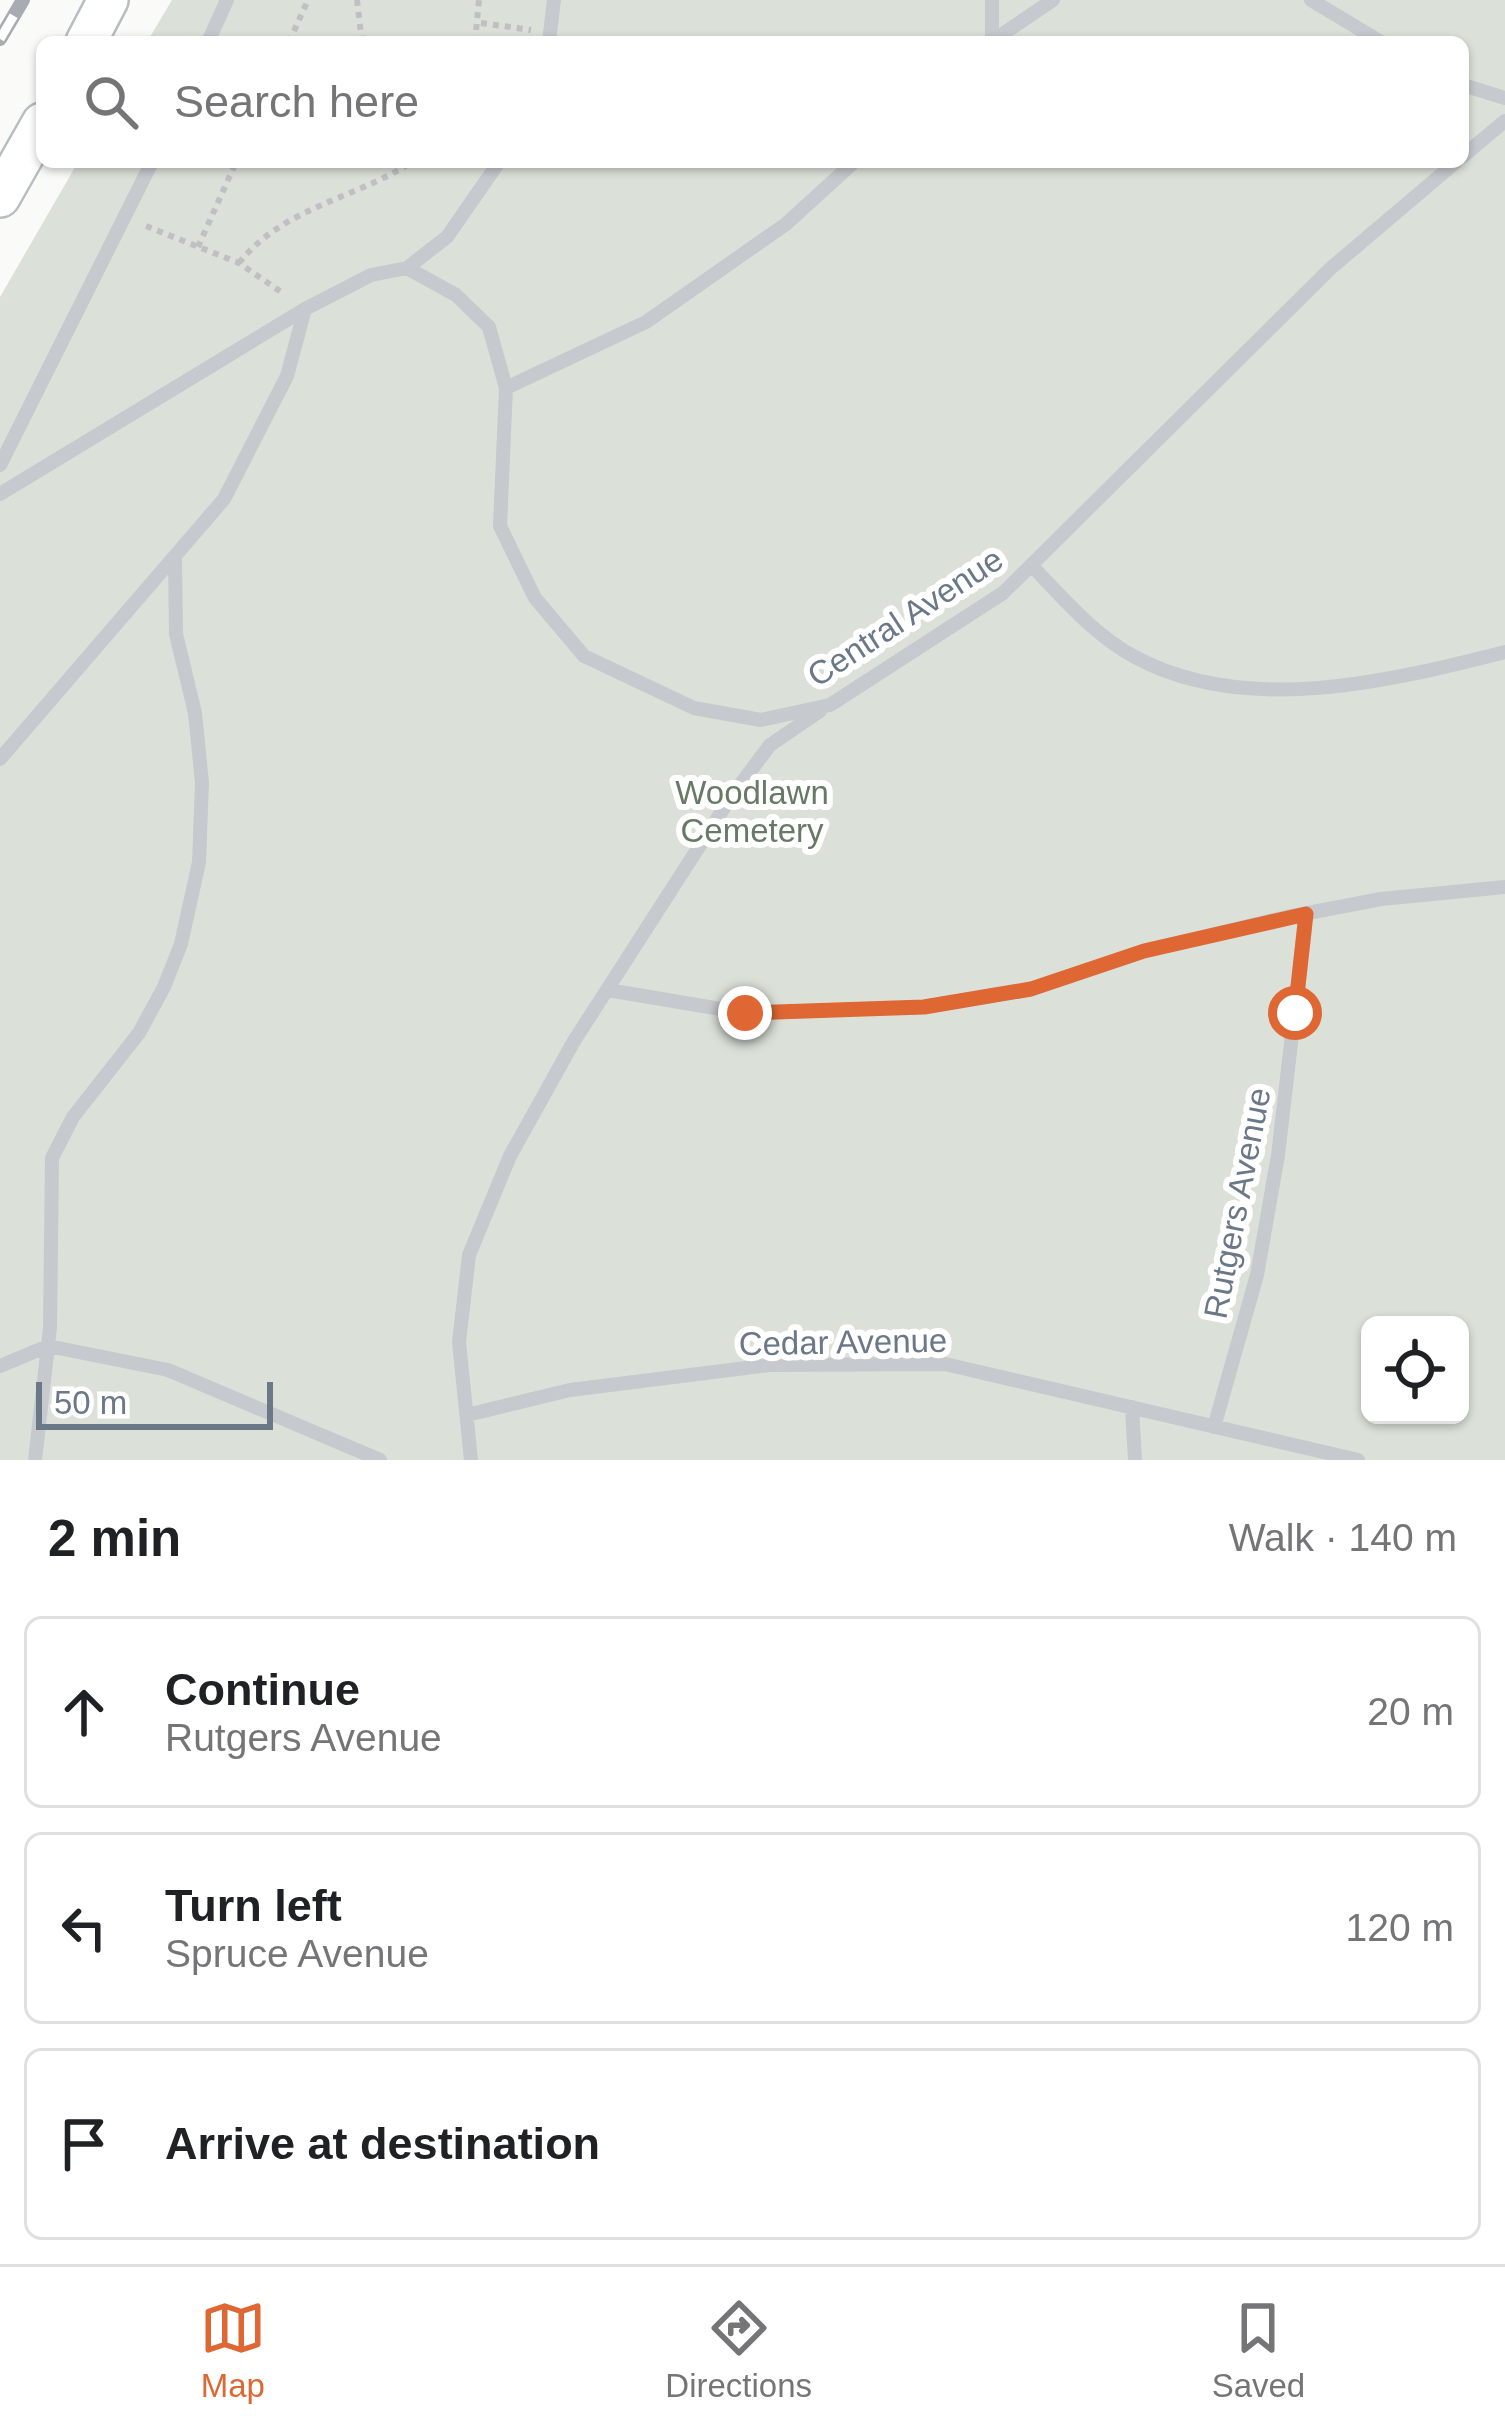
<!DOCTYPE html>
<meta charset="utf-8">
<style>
:root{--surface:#fff;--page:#f6f6f6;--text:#202124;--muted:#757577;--line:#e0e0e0;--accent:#de6733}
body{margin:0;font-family:Arial,sans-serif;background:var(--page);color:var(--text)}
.controls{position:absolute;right:36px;bottom:36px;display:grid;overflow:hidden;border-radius:18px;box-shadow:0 3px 9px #0004}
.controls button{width:108px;height:108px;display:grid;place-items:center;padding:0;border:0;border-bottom:3px solid var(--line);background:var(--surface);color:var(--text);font:60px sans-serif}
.scale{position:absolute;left:36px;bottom:30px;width:237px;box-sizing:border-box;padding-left:12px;border:6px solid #6a7888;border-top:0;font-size:33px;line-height:42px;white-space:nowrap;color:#6a7888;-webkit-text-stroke:9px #fff;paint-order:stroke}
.stop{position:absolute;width:36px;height:36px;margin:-27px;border:9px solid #de6733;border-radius:50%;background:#fff}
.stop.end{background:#de6733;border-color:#fff;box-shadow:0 3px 12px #0008}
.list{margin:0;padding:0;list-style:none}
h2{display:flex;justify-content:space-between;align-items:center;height:156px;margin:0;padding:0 48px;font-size:51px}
h2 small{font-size:39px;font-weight:400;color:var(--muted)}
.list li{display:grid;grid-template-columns:78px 1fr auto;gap:36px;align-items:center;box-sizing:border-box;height:192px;margin:0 24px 24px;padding:0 24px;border:3px solid var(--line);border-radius:18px}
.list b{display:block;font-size:45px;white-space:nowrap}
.list p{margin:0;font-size:39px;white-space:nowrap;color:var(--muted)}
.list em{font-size:39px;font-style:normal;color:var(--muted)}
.icon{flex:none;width:66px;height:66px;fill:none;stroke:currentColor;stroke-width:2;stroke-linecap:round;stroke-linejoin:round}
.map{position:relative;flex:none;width:1505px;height:1460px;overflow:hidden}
.search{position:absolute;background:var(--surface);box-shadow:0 3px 9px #0004;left:36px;right:36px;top:36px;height:132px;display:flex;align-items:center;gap:30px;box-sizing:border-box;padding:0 42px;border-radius:18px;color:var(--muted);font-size:45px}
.sheet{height:804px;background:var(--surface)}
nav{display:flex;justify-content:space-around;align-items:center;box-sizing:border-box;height:168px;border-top:3px solid var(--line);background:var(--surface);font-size:33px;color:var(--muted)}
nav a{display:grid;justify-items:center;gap:6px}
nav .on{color:var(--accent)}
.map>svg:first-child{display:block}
.green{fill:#dbe1d9;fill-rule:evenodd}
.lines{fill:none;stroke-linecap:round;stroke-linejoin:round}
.secondary-casing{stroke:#b8bdc2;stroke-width:44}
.path{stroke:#bec0c3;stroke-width:6;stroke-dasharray:6 6;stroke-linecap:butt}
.service{stroke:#c6c9cd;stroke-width:14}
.secondary{stroke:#fff;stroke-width:39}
.rail-casing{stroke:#a7acb2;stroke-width:14}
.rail{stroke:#fff;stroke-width:9;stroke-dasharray:27;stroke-linecap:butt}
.route{stroke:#de6733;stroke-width:15}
.labels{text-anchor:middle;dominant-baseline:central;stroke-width:12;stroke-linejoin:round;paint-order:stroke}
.street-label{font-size:33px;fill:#6a7888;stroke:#fff}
.park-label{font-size:33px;fill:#677a65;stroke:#fff}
</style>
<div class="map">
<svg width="1505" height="1460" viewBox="0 0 1505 1460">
<rect width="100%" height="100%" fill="#fafaf8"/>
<path class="green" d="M172,0h1333v1460h-1505v-1163l78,-135h1385v-120h-1316zM1370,1325h90v90h-90z"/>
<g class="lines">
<defs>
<path id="secondary" d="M86,42l22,-42
M0,197l42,-74"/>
</defs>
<use href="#secondary" class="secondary-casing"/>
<path class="path" d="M357,0l5,42
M481,23l50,7
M289,42l19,-42
M475,42l4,-42
M146,226l93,37 45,31
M198,247l38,-85
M239,263c44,-56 116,-64 173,-101"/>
<path class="service" d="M992,0v42
M1311,0l70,42
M208,42l19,-42
M549,42l5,-42
M991,42l62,-42
M1463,85l42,13
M1463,156l42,-35
M407,268l40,-31 52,-75
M506,388l140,-66 140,-98 68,-62
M0,465l152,-303
M0,494l305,-185 66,-34 36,-7 49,27 33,32 17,61 -6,138 35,72 49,58 110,52 67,12 69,-15 173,-112 328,-325 125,-106
M1032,566c31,32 63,70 103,91 111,60 256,24 370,-5
M0,759l224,-260 63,-123 18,-67
M608,990l136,23 180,-6 107,-18 113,-38 143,-34 94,-18 124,-12
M0,1366l48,-20 120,24 212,90
M1132,1407l3,53
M467,1415l103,-25 200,-25 175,-1 413,96
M1214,1427l43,-152 21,-120 28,-241
M35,1460l15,-132 2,-170 21,-41 66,-84 25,-46 17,-43 18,-82 3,-79 -7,-70 -19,-79 -1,-75
M471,1460l-12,-118 10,-87 41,-99 64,-115 157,-244 39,-52 50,-34"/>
<use href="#secondary" class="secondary"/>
<defs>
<path id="rail" d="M0,39l23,-39"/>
</defs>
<use href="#rail" class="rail-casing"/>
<use href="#rail" class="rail"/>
</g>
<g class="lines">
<path class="route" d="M745,1013l179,-6 107,-18 113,-38 162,-37 -11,99"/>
</g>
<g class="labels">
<g class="street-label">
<text transform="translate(905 617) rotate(-33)">Central Avenue</text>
<text transform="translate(1237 1203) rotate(-79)">Rutgers Avenue</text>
<text transform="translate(843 1342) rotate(-1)">Cedar Avenue</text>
</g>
<g class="park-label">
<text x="752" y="792">Woodlawn<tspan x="752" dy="38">Cemetery</tspan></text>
</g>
</g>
</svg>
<div class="controls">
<button><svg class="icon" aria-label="locate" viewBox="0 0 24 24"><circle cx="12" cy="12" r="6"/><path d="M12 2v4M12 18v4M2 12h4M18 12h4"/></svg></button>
</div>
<div class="scale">50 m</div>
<div class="stop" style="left:1295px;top:1013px"></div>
<div class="stop end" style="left:745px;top:1013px"></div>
<div class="search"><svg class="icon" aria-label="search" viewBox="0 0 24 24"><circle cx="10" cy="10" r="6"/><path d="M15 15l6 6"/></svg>Search here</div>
</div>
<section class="sheet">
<h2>2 min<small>Walk · 140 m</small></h2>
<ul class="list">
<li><svg class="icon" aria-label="ahead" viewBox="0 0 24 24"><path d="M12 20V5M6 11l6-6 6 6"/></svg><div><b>Continue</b><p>Rutgers Avenue</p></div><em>20 m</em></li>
<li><svg class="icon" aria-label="left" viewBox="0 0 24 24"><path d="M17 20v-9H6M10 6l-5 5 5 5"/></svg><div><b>Turn left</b><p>Spruce Avenue</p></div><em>120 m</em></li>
<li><svg class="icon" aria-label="arrive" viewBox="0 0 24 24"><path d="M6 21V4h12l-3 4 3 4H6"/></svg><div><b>Arrive at destination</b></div></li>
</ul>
</section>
<nav>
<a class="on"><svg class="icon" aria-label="map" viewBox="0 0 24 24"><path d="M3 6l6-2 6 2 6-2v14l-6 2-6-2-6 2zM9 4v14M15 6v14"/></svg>Map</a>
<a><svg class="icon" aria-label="directions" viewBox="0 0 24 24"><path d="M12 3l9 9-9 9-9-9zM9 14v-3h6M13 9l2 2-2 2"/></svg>Directions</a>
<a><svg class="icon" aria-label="saved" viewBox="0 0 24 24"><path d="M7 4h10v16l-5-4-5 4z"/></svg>Saved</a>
</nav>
